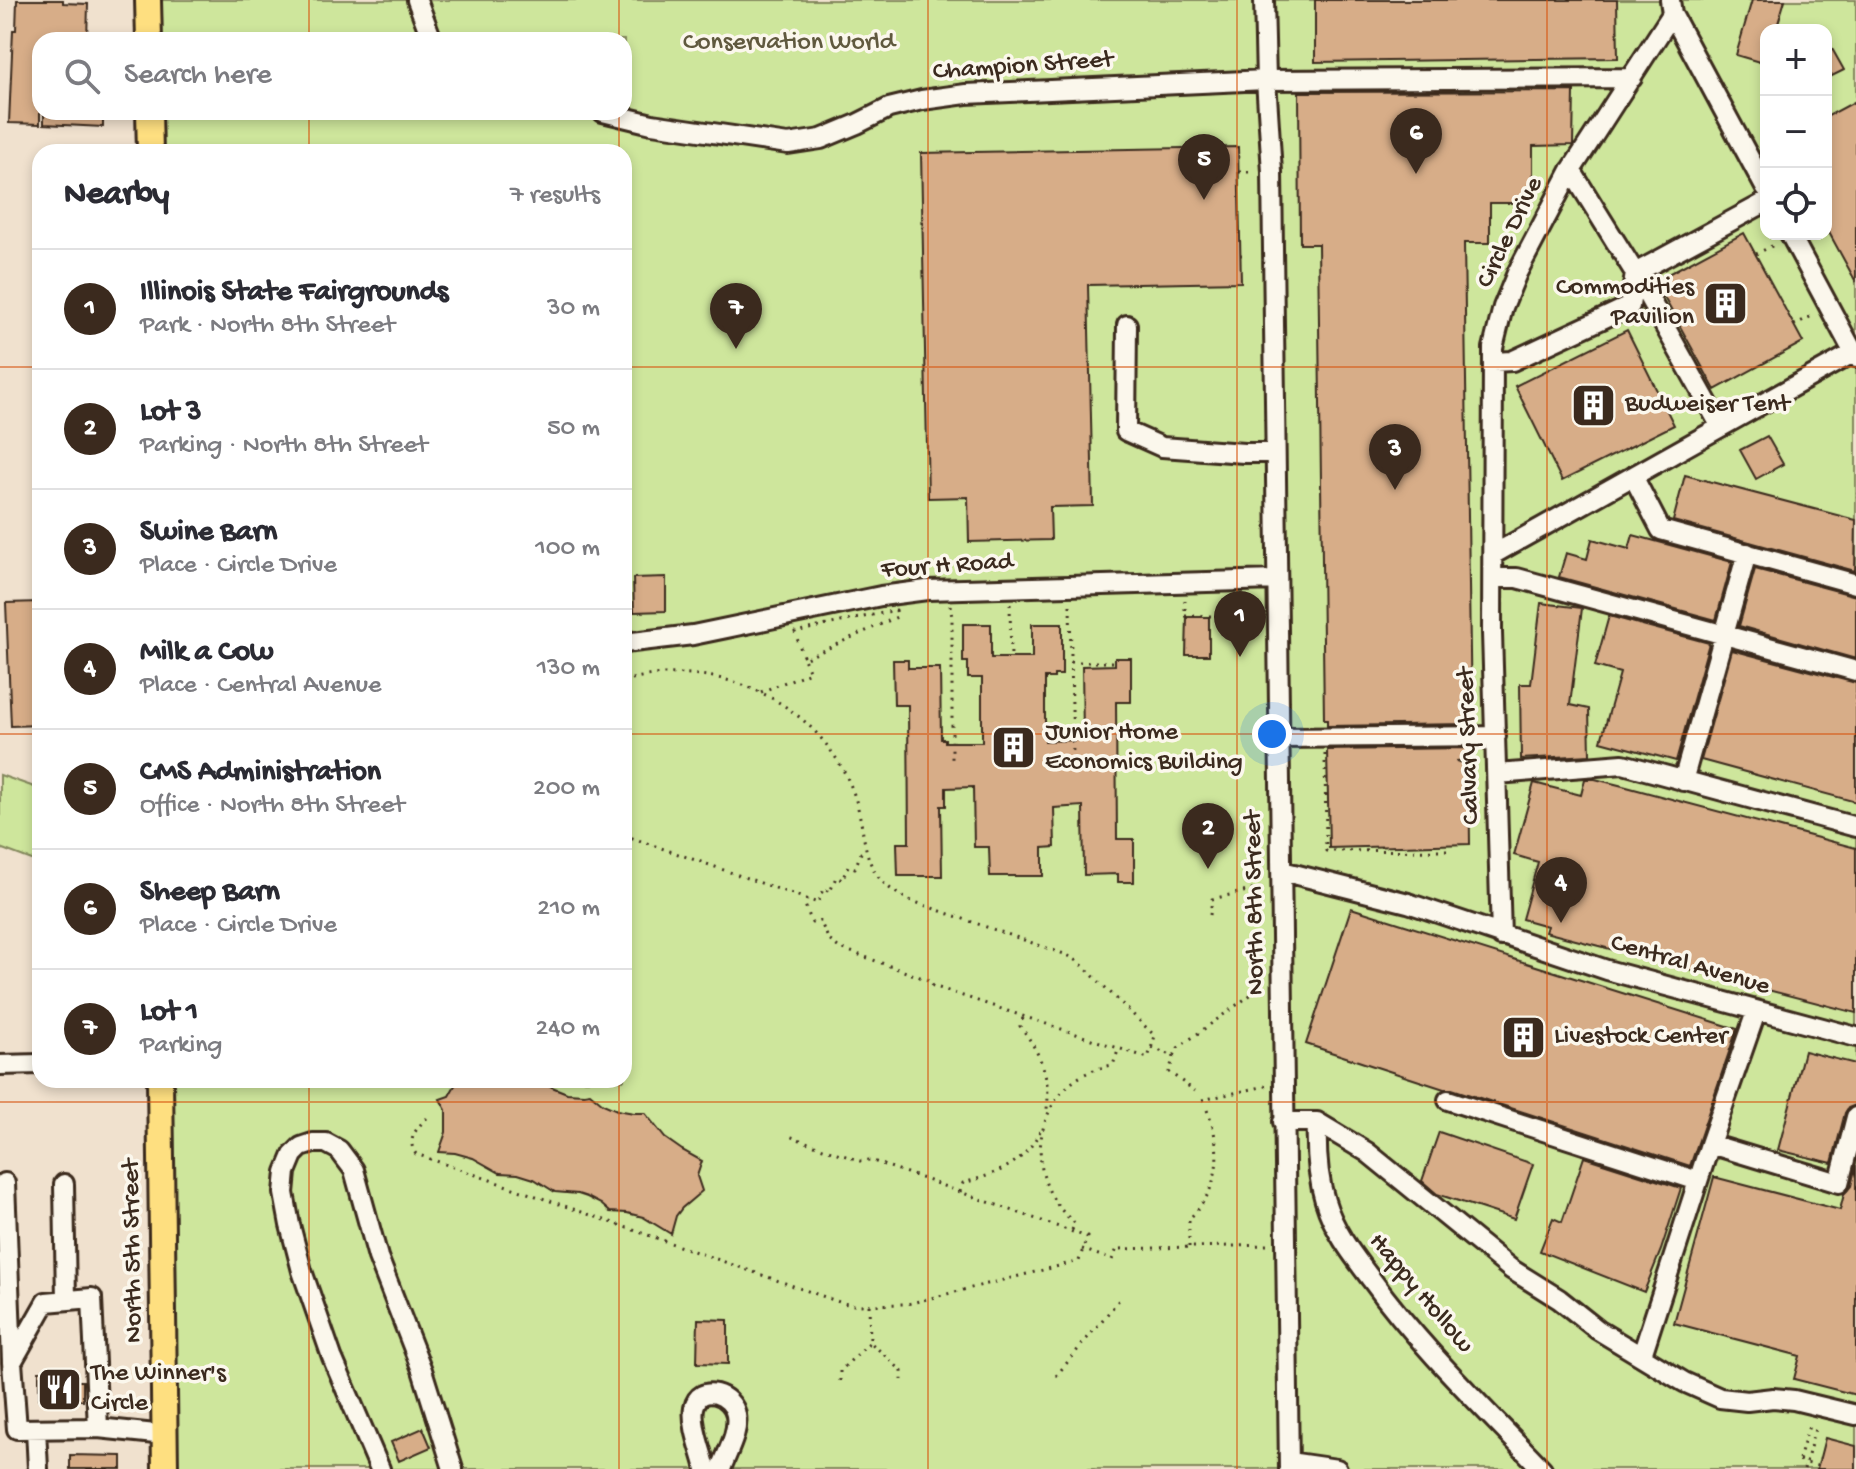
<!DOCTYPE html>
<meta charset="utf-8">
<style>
:root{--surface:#fff;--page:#f7f7f7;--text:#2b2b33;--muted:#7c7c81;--line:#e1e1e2;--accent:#3b2a1e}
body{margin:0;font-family:"Gochi Hand",sans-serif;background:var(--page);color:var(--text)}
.controls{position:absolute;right:24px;top:24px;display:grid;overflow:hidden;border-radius:16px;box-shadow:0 4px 12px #0003}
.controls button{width:72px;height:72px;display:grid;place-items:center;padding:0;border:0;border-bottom:2px solid var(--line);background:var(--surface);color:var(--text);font:40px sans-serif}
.you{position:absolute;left:1272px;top:734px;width:28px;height:28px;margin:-20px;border:6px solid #fff;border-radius:50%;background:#1a73e8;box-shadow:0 0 0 12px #1a73e833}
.badge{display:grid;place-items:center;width:52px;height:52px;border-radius:50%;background:var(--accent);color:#fff;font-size:26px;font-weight:700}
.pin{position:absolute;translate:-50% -66px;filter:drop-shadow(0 2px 4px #0008)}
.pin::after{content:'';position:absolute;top:42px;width:28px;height:24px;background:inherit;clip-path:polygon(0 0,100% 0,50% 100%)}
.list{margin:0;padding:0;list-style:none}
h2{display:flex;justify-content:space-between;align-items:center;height:104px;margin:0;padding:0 32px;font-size:34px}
h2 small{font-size:26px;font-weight:400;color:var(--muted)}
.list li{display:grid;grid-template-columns:52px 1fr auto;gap:24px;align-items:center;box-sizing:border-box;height:120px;padding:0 32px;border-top:2px solid var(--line)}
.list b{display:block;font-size:30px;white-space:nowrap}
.list p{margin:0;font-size:26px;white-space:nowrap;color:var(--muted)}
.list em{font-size:26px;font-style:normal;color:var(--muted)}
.icon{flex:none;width:44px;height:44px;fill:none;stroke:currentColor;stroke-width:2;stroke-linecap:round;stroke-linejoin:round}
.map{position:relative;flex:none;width:1856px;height:1469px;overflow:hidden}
.search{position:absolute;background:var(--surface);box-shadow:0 4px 12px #0003;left:32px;top:32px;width:600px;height:88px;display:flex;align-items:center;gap:20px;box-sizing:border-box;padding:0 28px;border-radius:24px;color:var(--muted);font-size:30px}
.panel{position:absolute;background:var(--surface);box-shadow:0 4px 12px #0003;left:32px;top:144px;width:600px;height:944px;border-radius:24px}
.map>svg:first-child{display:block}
.green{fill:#cee69c;stroke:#84885d;stroke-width:2;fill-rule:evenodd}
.building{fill:#d7ad88;stroke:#3b2a1e;stroke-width:2}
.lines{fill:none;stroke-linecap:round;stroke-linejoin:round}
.minor-casing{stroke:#3b2a1e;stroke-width:24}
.major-casing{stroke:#3b2a1e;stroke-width:30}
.path{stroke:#3b2a1e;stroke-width:3;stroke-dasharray:2 6;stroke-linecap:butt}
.minor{stroke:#fbf7ec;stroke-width:18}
.major{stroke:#fedf80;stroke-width:24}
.grid{fill:none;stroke:#d7540e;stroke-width:2;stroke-opacity:0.55}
.labels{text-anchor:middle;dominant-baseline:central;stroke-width:7;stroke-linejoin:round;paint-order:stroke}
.park-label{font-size:26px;fill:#60593e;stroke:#fbf7ec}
.street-label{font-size:26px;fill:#3b2a1e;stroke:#fbf7ec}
.poi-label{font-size:26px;fill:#3b2a1e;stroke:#fbf7ec;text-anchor:start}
</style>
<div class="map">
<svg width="1856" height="1469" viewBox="0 0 1856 1469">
<rect width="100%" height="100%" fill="#f0e1ce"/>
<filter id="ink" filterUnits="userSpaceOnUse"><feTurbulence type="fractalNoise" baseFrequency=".0125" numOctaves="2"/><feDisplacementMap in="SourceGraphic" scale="16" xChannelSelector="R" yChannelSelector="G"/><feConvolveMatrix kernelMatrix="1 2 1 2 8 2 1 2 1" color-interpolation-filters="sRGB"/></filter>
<g filter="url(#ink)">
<path class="green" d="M161,0h1695v1469h-1678l-5,-389h451v-928h-461v-40h461v-72h-462zM1766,30h60v204h-60z
M0,775l40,14v74l-40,-15z"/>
<path class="building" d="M17,0h46v3l25,1 -1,36h-47v84l-31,-1 4,-93h3z
M1315,0h302l1,58 -303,4z
M1752,0h33l-9,30h-10v34l-30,-9z
M1826,38l18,32 -18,9z
M1574,91l-1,54 -40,1v57h-43v40h-26l7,477h-3v4l-141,2v-6h-3l-6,-476h-18l-1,-152z
M1856,101v181l-30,-55v-110z
M44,112h59v15l-59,-3z
M1238,147l3,135 -153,3 5,221 -43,1 1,33 -82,2 -1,-45 -40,1 -7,-345z
M1744,233l59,109 -88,48 -60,-109z
M1627,330l47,95 -112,56 -47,-95z
M1767,436l16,28 -27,15 -16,-29z
M1685,475l171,45 -1,51 -182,-50z
M1633,535l99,27 -16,58 -157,-43 7,-24 21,6 5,-20 37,10z
M1755,569l101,27v63l-117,-33z
M666,577v34l-32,1 -1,-34z
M40,602v123l-29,1 -5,-123z
M1541,603l41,5 -12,97 19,4 1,46 -69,4 -1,-75h11z
M1609,616l100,27 -33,118 -75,-20 19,-68 -25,-7z
M1187,617h22v38h-23z
M963,624h28v34h41v-34h30v51h-8v3h-9v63l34,-1v-4h4l-1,-70 33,-1v-7h16v44h-15l1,137h17v43h-16v-8l-34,1 -1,-69 -29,2 1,39 -12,1v28h-53l-1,-29h-15l-1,-60 -27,1v18h-5l1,70h-44l-1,-33h12l-1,-138h-14l-1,-45h15v8h32l1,71h4v3h37v-64h-14v-16h-5z
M1732,650l124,33v119l-155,-42z
M1468,748l1,12 -13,1 13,4 1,79 -141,4 -2,-98z
M1585,779h10l24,6 237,63v165l-311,-81 2,-6 -25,-7 16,-57 -24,-7 20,-72 47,12z
M1351,908l386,121 -47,137 -238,-77h-8l-138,-45z
M1804,1051l52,13v41l-8,3 -3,5 -13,50 -54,-13z
M458,1080h83l11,7 15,6 17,1 6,-1 13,11 14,6 17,3h11l20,25 17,12 20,11 -5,15 5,15 -20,17 -6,8 -5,18 -28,-17 -16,-4 -17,-1 -9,-8 -14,-7 -9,-3 -23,-2 -21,-13 -16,-5 -18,-1 -27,-15 -18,-5 -16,-1 7,-20v-22l-6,-11 9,-3z
M1439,1132l94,32 -19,55 -77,-25 -15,-13z
M1584,1157l97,31 -20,62 -17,42 -104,-41 13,-33 9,4z
M1856,1165v230l-62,-16 6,-23 -126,-33 40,-146 126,33 4,-16 7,-8z
M698,1319l30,1v44l-31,-1z
M39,1371h17v10h27v19h-44z
M423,1428l8,19 -32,14 -8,-19z
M1825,1438l31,8v23h-39z
M70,1455l52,1v13h-52z"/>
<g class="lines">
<defs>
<path id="minor" d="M417,0l15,40
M1264,0l2,80 6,92 17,1297
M1670,0l2,14 94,175
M603,112l49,12 136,20 33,-5 36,-15 32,-16 33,-8 44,-6 300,-14 366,-2
M1571,170l64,103 86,154
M1790,234l66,123
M1127,325l-1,106 36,16 82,6h31
M1493,362l19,-1 118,-55 5,-33 131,-71
M1633,476l28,54 195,54
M1494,554l359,-201
M1493,578h24l339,93
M624,643l69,-8 188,-39 46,-6 350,-10
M1280,738l216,-2
M1497,774l126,-10 233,63
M1683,781l64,-228
M1282,871l126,32 199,67 249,67
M1501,936l-9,-303 1,-285 10,-41 14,-34 53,-101 102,-158
M0,1065l40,-1
M1448,1100l250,81
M1283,1122h34l50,30 144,117 48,30 39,31 86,52 36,16 27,3 26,-3 21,2 62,15
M1317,1122c-1,27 0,53 8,79 9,30 27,53 46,78 50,69 112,128 171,190
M1710,1144l129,39 17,-66
M5,1183l7,178
M64,1184l2,116
M1642,1355l68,-211 46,-132
M98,1428l-81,1 -5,-67 34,-60 46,-4 6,130 67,7
M36,1429l2,40
M1289,1462l48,7
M380,1469l-48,-112 -30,-86 -12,-46 -6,-32 2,-21 7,-17 8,-8 12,-4h13l13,7 15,20 24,87 44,113 31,99
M706,1469c-4,-17 -15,-44 -12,-61 5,-26 39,-14 42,7 3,18 -9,37 -15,54"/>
<path id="major" d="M148,0l1,40
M149,112l1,40
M160,1080l5,389"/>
</defs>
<use href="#minor" class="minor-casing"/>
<use href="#major" class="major-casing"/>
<path class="path" d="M1763,127l3,-2
M1239,172h13
M1756,254l18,-9
M1240,255h3
M1794,325l18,-9
M1185,600v16h41l21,-16
M1010,604l1,54
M950,605l2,12v144
M1070,605l3,153
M896,610l1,7 -93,42 -9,-27z
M1071,662h44
M624,681c91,-26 192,18 228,108 19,49 2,87 60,112l155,54 12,7 76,74 -7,22 -215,-72 -5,-6 -90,-33 -9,-7 -9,-19 -8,2 -7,-18 2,-6
M761,692l49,-20 -6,-13
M1325,754l1,97 121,-1
M624,835l194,68 5,-14 7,3 6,-15 6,3 6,-14 7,2 6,-15 5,-2
M1210,915l2,-16 49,-11
M1023,1018l-3,8c20,26 33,55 26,88
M1152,1048l22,8 4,-8 82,-60 6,-1
M1174,1056l-5,16 26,19
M1202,1100l64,-14
M427,1118c-11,10 -21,23 -11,36l426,149 12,2 53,-1 172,-43 8,-24 -217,-77 -10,1 -71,-25
M960,1192l3,-9c34,-9 62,-19 78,-54
M1072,1230l3,-7c-60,-47 -39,-147 38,-158l6,-17
M1189,1247v-28c32,-31 34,-69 18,-109
M1082,1249l30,11 5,-11 152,-4
M869,1305l1,37 32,29v9
M1056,1376l63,-76
M840,1381v-10l30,-29
M1799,1460l7,3 10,-38
M1799,1460l11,-38
M1804,1469l2,-6 12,3"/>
<use href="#minor" class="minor"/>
<use href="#major" class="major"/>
</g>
</g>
<path class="grid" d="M309,0v40M619,0v40M928,0v1469M1237,0v1469M1547,0v1469M309,112v40M619,112v40M0,367h40M624,367h1232M0,734h40M624,734h1232M309,1080v389M619,1080v389M0,1102h1856"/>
<defs>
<symbol id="building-square" viewBox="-11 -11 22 22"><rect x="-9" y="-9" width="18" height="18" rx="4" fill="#3b2a1e" stroke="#fbf7ec"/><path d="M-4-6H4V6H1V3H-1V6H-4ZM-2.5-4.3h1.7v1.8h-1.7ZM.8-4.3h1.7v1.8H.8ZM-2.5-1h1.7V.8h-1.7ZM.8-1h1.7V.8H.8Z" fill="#fff"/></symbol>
<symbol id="restaurant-square" viewBox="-11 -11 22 22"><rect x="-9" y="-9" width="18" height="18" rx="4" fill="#3b2a1e" stroke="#fbf7ec"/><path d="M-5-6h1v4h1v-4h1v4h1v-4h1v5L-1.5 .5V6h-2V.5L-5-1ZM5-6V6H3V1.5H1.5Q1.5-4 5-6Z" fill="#fff"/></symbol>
</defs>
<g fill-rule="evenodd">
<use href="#building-square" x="1700" y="278" width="51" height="51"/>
<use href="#building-square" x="1568" y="380" width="51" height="51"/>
<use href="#building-square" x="988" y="722" width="51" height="51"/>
<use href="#building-square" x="1498" y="1012" width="51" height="51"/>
<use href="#restaurant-square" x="34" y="1364" width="51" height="51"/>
</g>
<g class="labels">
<g class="park-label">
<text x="789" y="43">Conservation World</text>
</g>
<g class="street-label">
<text transform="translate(1023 67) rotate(-4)">Champion Street</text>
<text transform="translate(1511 233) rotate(-64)">Circle Drive</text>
<text transform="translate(947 567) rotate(-4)">Four H Road</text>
<text transform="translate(1470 746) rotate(-92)">Calvary Street</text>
<text transform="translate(1256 903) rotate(-91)">North 8th Street</text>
<text transform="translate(1690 966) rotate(16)">Central Avenue</text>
<text transform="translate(134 1251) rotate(-91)">North 5th Street</text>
<text transform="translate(1420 1294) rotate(50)">Happy Hollow</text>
</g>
<g class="poi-label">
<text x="1694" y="288" text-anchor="end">Commodities<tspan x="1694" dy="30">Pavilion</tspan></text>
<text x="1625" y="405">Budweiser Tent</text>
<text x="1045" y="733">Junior Home<tspan x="1045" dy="30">Economics Building</tspan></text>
<text x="1554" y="1037">Livestock Center</text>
<text x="91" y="1374">The Winner's<tspan x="91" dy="30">Circle</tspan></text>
</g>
</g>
</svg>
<div class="controls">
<button>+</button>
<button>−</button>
<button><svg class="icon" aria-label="locate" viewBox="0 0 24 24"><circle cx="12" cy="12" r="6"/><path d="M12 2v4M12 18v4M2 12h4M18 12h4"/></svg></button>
</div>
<div class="you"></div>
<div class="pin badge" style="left:1240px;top:657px">1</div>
<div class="pin badge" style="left:1208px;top:869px">2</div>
<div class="pin badge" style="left:1395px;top:490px">3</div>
<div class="pin badge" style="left:1561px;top:923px">4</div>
<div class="pin badge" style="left:1204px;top:200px">5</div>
<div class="pin badge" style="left:1416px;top:174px">6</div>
<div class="pin badge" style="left:736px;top:349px">7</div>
<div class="search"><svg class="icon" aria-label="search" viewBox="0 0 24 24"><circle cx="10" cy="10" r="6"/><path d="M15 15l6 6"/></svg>Search here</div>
<section class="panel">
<h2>Nearby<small>7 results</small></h2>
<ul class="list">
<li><span class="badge">1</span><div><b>Illinois State Fairgrounds</b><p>Park · North 8th Street</p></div><em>30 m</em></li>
<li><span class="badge">2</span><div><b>Lot 3</b><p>Parking · North 8th Street</p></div><em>50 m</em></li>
<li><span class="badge">3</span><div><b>Swine Barn</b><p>Place · Circle Drive</p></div><em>100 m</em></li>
<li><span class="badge">4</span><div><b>Milk a Cow</b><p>Place · Central Avenue</p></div><em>130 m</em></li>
<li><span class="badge">5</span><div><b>CMS Administration</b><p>Office · North 8th Street</p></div><em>200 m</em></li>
<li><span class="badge">6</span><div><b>Sheep Barn</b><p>Place · Circle Drive</p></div><em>210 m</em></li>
<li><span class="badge">7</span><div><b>Lot 1</b><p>Parking</p></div><em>240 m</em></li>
</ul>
</section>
</div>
